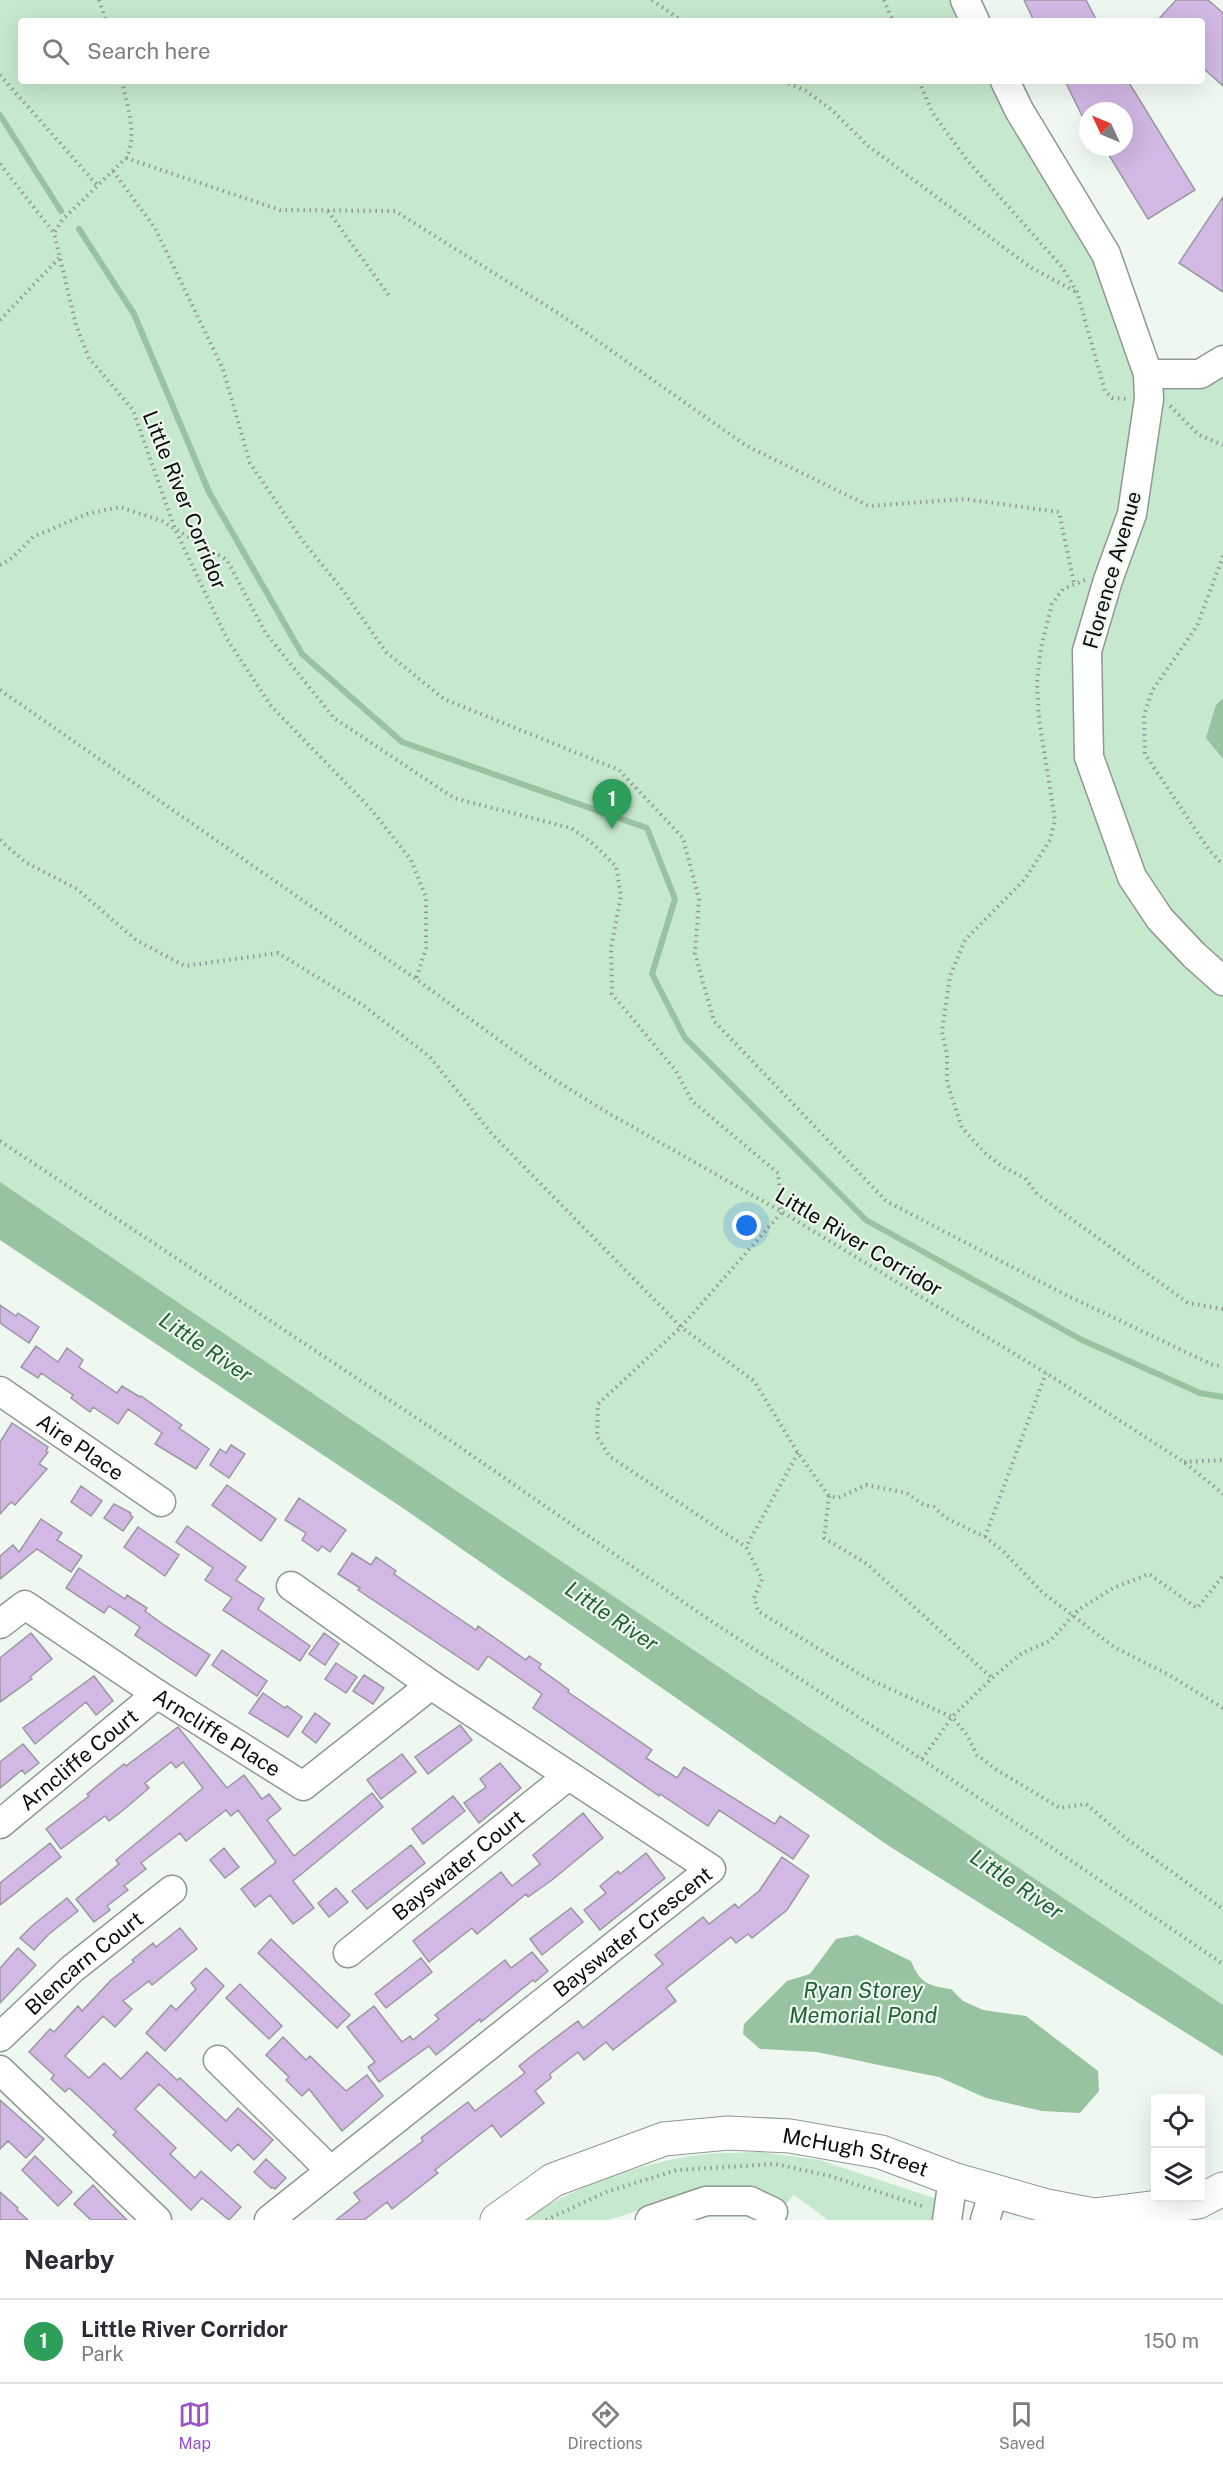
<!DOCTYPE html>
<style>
:root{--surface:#fff;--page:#f7f7f7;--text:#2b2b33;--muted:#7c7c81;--line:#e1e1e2;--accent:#9b53c7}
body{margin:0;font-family:"Public Sans",sans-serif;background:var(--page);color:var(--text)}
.controls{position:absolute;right:18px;bottom:18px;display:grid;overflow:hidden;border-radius:6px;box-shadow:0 6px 24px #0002}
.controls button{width:54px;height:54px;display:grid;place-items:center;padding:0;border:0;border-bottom:2px solid var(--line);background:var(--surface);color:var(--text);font:30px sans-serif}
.compass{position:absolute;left:1079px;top:102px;width:54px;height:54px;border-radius:50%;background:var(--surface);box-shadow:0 6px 24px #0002;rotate:314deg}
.you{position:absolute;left:747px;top:1226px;width:21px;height:21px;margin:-15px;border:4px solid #fff;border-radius:50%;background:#1a73e8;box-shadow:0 0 0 9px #1a73e833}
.badge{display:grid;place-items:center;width:39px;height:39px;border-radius:50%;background:var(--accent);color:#fff;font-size:20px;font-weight:700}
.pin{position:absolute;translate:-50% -50px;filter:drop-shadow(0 2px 3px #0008)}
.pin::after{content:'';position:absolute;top:32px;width:21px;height:18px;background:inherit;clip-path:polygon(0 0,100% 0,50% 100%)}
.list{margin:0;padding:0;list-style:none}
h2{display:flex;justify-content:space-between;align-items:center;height:78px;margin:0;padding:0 24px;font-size:26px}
h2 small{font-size:20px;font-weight:400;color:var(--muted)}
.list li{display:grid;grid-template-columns:39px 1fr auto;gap:18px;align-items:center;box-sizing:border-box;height:84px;padding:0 24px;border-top:2px solid var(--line)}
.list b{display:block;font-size:22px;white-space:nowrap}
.list p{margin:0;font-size:20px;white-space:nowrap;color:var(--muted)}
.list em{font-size:20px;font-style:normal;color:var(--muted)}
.icon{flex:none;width:33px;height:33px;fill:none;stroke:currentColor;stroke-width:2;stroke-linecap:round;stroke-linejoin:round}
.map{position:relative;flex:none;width:1223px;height:2220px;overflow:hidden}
.search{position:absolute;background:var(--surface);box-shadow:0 6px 24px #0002;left:18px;right:18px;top:18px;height:66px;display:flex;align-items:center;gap:15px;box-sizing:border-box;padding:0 21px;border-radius:6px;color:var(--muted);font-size:22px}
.sheet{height:162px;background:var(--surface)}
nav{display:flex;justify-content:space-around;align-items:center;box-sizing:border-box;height:84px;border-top:2px solid var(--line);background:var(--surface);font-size:16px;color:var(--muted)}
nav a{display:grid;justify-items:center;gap:3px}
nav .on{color:var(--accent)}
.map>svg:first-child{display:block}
.green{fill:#c6e8cc}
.water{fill:#97c3a0}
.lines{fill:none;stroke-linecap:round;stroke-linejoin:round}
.stream{stroke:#97c3a0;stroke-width:6}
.building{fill:#d1b8e5;stroke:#9c97a0;stroke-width:1.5}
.minor-casing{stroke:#8f9891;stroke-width:31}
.major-casing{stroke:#8f9891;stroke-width:35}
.path{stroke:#929993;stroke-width:4;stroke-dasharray:1.5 4.5;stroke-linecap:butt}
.minor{stroke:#fff;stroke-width:28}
.major{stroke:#fff;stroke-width:33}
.labels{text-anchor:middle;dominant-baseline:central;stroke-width:4.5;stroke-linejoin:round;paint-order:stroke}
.street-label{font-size:21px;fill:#0a0d0a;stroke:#eef8f0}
.water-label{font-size:22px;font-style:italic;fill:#216235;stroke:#eef8f0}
</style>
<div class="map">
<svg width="1223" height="2220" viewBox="0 0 1223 2220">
<rect width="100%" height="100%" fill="#eef8f0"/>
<path class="green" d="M0,0h965l10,21h-954v60h984l101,173 42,120 75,-14v1696l-334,-210 -486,-338 -403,-268z
M761,2152l58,8 130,43 -2,17h-119l-34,-25 -10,11 -84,-16 -91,30h-85c43,-31 116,-56 167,-64 23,-4 47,-3 70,-4z"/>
<path class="water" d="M1223,698v61l-17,-21 10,-33z
M0,1182l470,318 753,505v51l-334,-210 -486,-338 -403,-268z
M857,1935l54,26c9,22 17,25 40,28l12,12 20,9 43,6 72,55 1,20 -19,22 -38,-2 -56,-13 -47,-21 -60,-12 -62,-13 -57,-3 -17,-15 1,-10 43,-43 23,-7 26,-35z"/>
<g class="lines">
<path class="stream" d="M0,115l61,96
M79,229l55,85 75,178 93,162 100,88 245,86 28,71 -23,75 33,64 181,182 214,119 120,54 23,4"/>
</g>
<path class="building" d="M1024,0h62l11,21h-63z
M1176,0h32l15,13v73l-21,-19v-46h-45z
M1065,81h63l67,109 -47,29 -44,-72h20v-36h-36v17z
M1223,197v95l-44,-29z
M0,1305l16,11 2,-3 21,14 -10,16 -29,-20z
M36,1346l22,16 9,-14 16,12 -4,7 38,26 5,-7 18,11 1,-1 41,29 -3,3 30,21 -13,20 -41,-25 7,-11 -34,-24 -10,15 -25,-17 -3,5 -19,-14 2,-3 -32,-22 -3,5 -17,-11z
M12,1423l36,24 -2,4 2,1 -9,12 8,5 -32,36 -4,-3 -11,12v-72z
M231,1445l14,9 -16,24 -19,-13 10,-16 6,4z
M227,1485l49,34 -15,22 -49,-36z
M81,1486l21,15 -11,15 -20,-14z
M299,1498l47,32 -16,22 -8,-6 -4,5 -16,-11 4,-7 -21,-13z
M114,1504l17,9 -1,2 3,2 -10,14 -19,-13z
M41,1519l21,14 -5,7 25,16 -11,16 -34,-23 -37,30v-23l13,-11 6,7z
M187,1526l59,41 -10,13 28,19 -6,10 52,37 -10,15 -77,-51 9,-12 -27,-18 8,-12 -37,-26z
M138,1527l41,28 -14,21 -41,-29z
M352,1553l19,12 5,-8 20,14 -2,3 82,56 2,-4 48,34 3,-4 12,8 -2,4 30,22 -1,2 84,58 -6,8 31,20 7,-11 91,57 5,-8 29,20 -16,23 -74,-49 -11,16 -48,-32 -1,2 -126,-88 9,-14 -54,-38 -10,14 -120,-80 2,-2 -22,-14z
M79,1568l46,31 2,-4 20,13 -2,3 19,14 46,30 -14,21 -61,-41 5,-8 -31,-21 -5,7 -38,-25z
M31,1633l21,26 -22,18 2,2 -32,23v-44z
M324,1633l15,11 -14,21 -16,-11z
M222,1650l45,31 -10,15 -45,-31z
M336,1663l21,14 -11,16 -21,-14z
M364,1675l20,13 -11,16 -20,-13z
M94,1676l19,25 -17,14 -10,-13 -51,42 -12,-16z
M263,1693l22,15 2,-2 15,11 -14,20 -39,-24z
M315,1713l15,11 -14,19 -14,-11z
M460,1725l12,15 -44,34 -13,-17z
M178,1727l49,61 17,-13 18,24 7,-5 12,15 -14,11 27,36 78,-63 11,14 -90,74 21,27 -21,16 -23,-29 -15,12 -14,-18 35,-27 -38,-52 -7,6 -5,-6 -40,31 -6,-8 -39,30 5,6 -22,17 4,4 -21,16 3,4 -16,12 -18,-23 43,-35 -3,-4 87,-72 -20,-26 -7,6 -5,-6 -26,21 4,5 -22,19 -18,14 -4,-5 -44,33 -15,-20 43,-33 -2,-2 22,-18 15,-12 2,2z
M23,1744l16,19 -14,11 -3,-4 -22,18v-26z
M402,1754l14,18 -35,27 -14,-19z
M500,1763l21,25 -42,35 -15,-20 22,-16 -6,-8z
M453,1796l12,15 -42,33 -11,-15z
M583,1813l20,25 -51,42 -24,17 -2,-3 -49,40 -5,-6 -43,34 -16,-21 88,-69 11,14 28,-22 -7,-9z
M50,1843l11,14 -61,48v-22z
M411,1845l14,18 -58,46 -15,-18z
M224,1848l15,19 -14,11 -15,-18z
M646,1853l19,25 -65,52 -16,-20 22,-17 -6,-7 18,-15 2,3z
M782,1857l27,19 -22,34 -35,28 -4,-4 -12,9 -5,-6 -65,51 10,13 -63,49 -7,-8 -22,18 -6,-8 -28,22 1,4 -16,13 9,12 -43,34 -9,-12 -57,45 3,3 -46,36 -5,-7 -23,18h-28l24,-19 -6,-8 69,-52 -2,-3 18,-14 29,-22 7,9 50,-38 -6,-7 15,-12 44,-33 5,7 80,-64 -8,-9 48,-38 6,7 26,-20 3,4 21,-17z
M336,1888l12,14 -19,15 -11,-14z
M67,1898l11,13 -29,23 -15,16 -14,-12 13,-13z
M571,1908l12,14 -41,33 -12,-16z
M180,1928l17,21 -45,36 -3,-4 -26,20 9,8 -17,18 -12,-11 -38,40 24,22 15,-15 17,16 26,-27 30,28 3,-2 46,43 12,-13 35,32 -19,20 -16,-16 -7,7 -72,-67 -24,25 41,39 -6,6 25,24 6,-7 40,36 -12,13 -27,-22 -11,12 -78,-75 3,-3 -26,-25 -21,-19 -4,4 -14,-13 3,-4 -25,-23 21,-23 4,3 24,-26 4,5 29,-31 23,-18 -2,-2 21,-17 3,4z
M271,1939l79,76 -13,13 -79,-75z
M18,1948l18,17 -36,38v-35z
M532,1952l16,19 -13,11 -2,-2 -52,42 -1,-3 -44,36 -7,-9 -50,36 -11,-15 7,-5 -28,-35 27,-21 28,36 8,-6 3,4 26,-21 -4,-4 70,-55 6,8z
M421,1958l11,14 -46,36 -11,-14z
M206,1968l18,18 -59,65 -19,-18 25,-28 5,5 20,-21 -5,-6z
M240,1984l42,42 -13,13 -43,-41z
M283,2037l23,23 4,-4 36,35 21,-16 16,21 -41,35 -33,-42 -7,7 -16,-16 3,-3 -23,-22z
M0,2100l44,39 -18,19 -18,-17 -8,8z
M35,2156l37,36 -14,14 -36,-36z
M266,2159l20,19 -11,11 -3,-2 -1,1 -17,-16z
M93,2185l11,12 23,23h-36l-17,-16z
M0,2192l18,16 -1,2 11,10h-28z"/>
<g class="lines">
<defs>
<g id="minor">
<path d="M965,0l10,21"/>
<path d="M1005,81l14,29 87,144 42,120 1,25 -17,115 -24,66 -21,71 2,106 43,120 28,42 34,36 29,26"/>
<path d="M1148,374h52l23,-14"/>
<path id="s1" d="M0,1391l161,111"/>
<path id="s2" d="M0,1624l25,-19 132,89 146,92 128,-101"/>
<path id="s3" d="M0,1824l157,-130"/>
<path id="s4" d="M348,1953l220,-177"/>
<path id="s5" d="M0,2037l72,-68 100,-79"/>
<path d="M218,2060l112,110"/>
<path d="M0,2070l157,150"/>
<path id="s6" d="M269,2220l442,-351 -280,-184 -140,-99"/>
<path d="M650,2220l56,-19h44l23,11"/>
<path d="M947,2220l6,-41"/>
<path d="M985,2220l9,-29"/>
</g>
<g id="major">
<path id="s7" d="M497,2220l56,-40 111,-41 64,-6 62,3 91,16 72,27 94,27 47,9 104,-13 25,-13"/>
</g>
</defs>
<use href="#minor" class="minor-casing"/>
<use href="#major" class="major-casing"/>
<path class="path" d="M99,0l7,21
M652,0l30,21
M884,0l9,21
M0,75l98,111
M122,81c5,24 16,55 4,77l-64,62 -8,13 22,92 13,33 44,52 42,119 52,110 44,67 99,102 41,52 15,37v51l-10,31
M783,81l23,10 26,19 35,35 163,122 46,25
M919,81l13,31 35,48 95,107 15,25 28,99 7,7 14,1
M126,158l154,52 115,1 166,104 184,130 124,61 96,-7 94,13 15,71
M0,164l54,69
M113,171l42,57 68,141 27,94 52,77 39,48 45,64 58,47 175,71 64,68 16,61 -4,55 19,67 172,180 178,93 149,71 10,1
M328,211l62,86
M0,320l60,-63
M1170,406l29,29 24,10
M1223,556l-26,70 -45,65 -8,24 1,39 64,96 14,15
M0,565l12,-7 21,-21 54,-23 33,-7 42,14 65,39 38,72 69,86 120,80 117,30 20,14 25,24 5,30 -10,52 1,46 64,77 16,30 86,72 4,39 -101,115 73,54 44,72 31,43 9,2 28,-13 41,8 17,12 10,2 12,11 39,19 19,15 38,40 72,55 55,28 54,33
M1085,580l-22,9 -11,15 -11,43 -4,35 2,37 16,101 -5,20 -25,39 -60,61 -15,36 -8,56 5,23v27l15,46 24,26 17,13 22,11 12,16 151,109 35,6
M0,690l416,289 132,97 62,38 172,98 264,161 138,89 39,32
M0,840l25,22 52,27 59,51 49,26 93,-13 86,53 66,51 62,77 189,193 -83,77 -1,32 12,20 137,91
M0,1141l454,302 254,176 181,118 334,227
M798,1453l-52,94 16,32 -8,19 4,13 108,67 86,39 15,18 10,20 20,15 63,38 26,-4 41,35 96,70
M1184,1462l39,-2
M829,1496l-5,42 43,26 125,114
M985,1537l61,-164
M922,1759l30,-42 40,-39 30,-25 28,-12 28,-31 35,-22 36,-14 48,34 26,-32
M546,2220l60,-28 71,-22 98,-6 55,12 95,31"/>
<use href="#minor" class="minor"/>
<use href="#major" class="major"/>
</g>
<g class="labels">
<g class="street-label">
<text transform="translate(185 500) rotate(68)">Little River Corridor</text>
<text transform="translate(1112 570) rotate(-74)">Florence Avenue</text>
<text transform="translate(859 1242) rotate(31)">Little River Corridor</text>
<text stroke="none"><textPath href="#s1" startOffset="98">Aire Place</textPath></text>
<text stroke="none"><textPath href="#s2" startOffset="262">Arncliffe Place</textPath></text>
<text stroke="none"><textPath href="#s3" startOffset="102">Arncliffe Court</textPath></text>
<text stroke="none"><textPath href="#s4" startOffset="141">Bayswater Court</textPath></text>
<text stroke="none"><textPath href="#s6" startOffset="464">Bayswater Crescent</textPath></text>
<text stroke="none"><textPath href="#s5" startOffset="112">Blencarn Court</textPath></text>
<text stroke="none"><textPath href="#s7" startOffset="381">McHugh Street</textPath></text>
</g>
<g class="water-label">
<text transform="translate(206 1347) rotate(34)">Little River</text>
<text transform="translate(612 1616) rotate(34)">Little River</text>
<text transform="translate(1017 1884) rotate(34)">Little River</text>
<text x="863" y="1990">Ryan Storey<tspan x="863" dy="25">Memorial Pond</tspan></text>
</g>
</g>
</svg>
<div class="controls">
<button><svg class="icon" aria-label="locate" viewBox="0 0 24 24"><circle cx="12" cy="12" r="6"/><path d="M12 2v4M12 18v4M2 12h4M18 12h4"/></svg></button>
<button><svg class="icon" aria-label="layers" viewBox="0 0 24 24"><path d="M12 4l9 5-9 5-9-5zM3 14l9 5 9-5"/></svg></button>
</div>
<svg class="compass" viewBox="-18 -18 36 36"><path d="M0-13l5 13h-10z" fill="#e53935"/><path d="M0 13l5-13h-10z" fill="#7c7c81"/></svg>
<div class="you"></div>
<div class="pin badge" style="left:612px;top:829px;background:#2e9e5b">1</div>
<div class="search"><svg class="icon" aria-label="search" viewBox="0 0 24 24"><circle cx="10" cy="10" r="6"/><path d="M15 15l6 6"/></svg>Search here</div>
</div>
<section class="sheet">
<h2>Nearby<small></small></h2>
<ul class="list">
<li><span class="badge" style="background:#2e9e5b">1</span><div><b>Little River Corridor</b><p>Park</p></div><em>150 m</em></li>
</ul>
</section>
<nav>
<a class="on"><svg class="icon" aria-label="map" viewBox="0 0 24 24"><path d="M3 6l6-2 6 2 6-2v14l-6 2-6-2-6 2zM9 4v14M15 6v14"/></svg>Map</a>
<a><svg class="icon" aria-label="directions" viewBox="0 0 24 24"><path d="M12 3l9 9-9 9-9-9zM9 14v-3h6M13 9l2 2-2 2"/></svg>Directions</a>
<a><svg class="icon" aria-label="saved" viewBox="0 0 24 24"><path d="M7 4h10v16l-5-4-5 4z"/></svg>Saved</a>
</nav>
